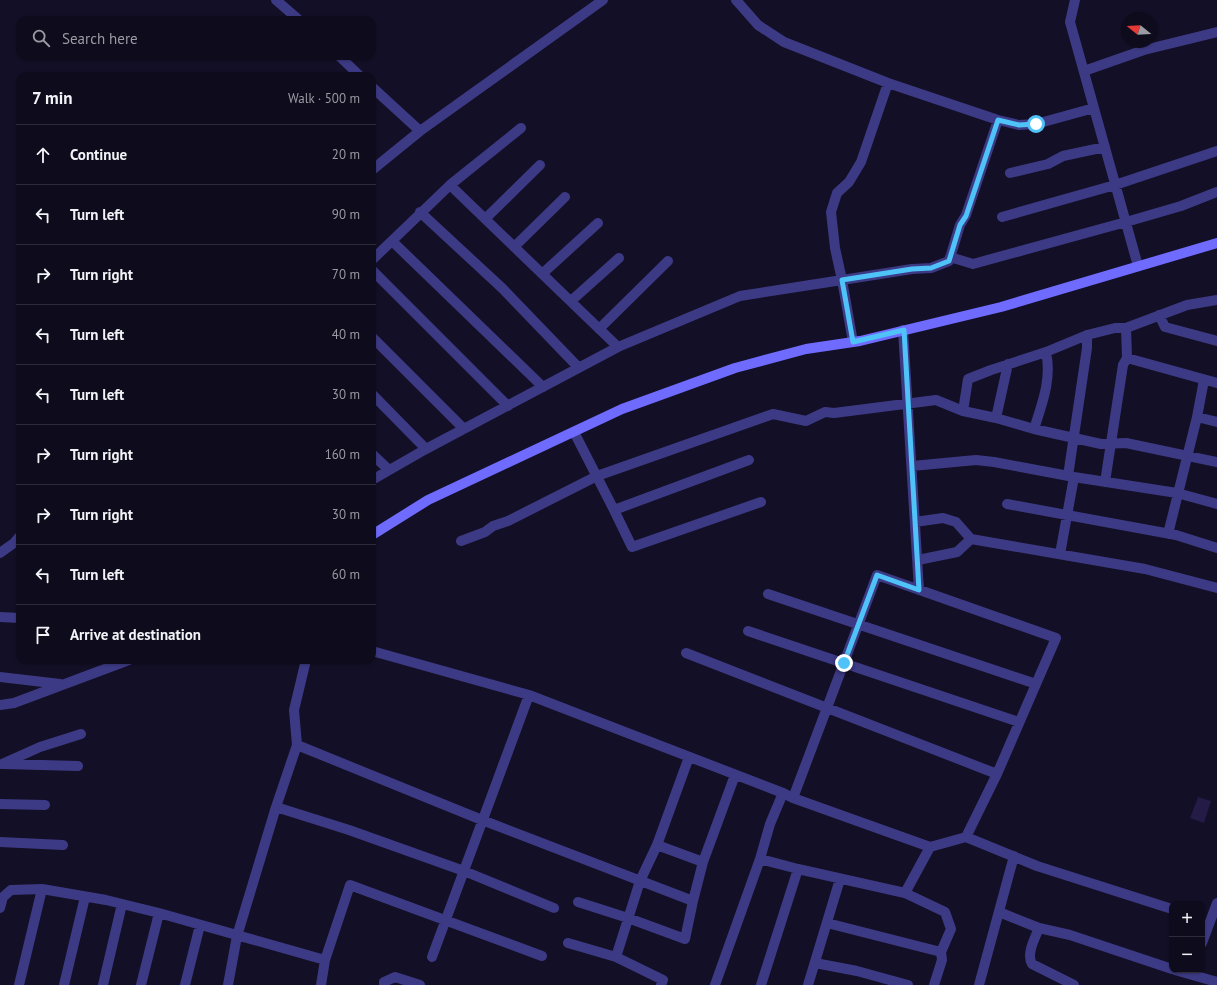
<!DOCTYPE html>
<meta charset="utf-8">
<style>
:root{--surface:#0e0b1c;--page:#1c1929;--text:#f1f3f6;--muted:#9b9ba3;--line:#2e2b3b}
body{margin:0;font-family:"PT Sans",sans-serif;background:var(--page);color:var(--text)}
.controls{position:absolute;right:12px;bottom:12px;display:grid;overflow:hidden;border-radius:8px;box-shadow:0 1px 3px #0004}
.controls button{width:36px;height:36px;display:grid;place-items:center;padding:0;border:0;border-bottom:1px solid var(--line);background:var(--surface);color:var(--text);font:20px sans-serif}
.compass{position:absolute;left:1121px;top:12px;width:36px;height:36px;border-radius:50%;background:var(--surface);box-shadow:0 1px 3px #0004;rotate:288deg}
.stop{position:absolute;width:12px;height:12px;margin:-9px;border:3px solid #4fc3f7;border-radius:50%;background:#fff}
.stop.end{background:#4fc3f7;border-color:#fff;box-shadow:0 1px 4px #0008}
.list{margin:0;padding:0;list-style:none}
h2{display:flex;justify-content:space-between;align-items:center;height:52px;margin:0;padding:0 16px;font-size:17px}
h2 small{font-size:13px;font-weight:400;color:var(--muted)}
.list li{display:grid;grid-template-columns:26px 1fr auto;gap:12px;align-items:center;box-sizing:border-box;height:60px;padding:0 16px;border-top:1px solid var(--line)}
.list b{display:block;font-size:15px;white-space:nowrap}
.list em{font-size:13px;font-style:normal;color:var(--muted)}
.icon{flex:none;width:22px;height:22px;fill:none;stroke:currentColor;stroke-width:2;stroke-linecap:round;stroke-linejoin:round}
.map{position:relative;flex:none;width:1217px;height:985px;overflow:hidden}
.search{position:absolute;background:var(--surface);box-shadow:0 1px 3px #0004;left:16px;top:16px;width:360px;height:44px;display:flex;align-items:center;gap:10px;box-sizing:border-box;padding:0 14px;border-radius:12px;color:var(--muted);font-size:15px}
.panel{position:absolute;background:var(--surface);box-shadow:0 1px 3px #0004;left:16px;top:72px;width:360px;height:592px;border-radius:12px}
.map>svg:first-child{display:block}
.building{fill:#241b47}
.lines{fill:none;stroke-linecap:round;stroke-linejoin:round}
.street{stroke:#3d3a85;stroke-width:10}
.secondary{stroke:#6f6bff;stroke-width:10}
.route{stroke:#4fc3f7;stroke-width:5}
</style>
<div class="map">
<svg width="1217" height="985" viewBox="0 0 1217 985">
<rect width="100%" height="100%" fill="#130f26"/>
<path class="building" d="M1198,797l13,4 -7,22 -14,-5z"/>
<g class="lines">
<path class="street" d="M276,0l23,20
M736,0l22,25 26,17 104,41 110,37 21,5 17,-1 58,-16
M1075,0l-5,22 68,244
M339,56l21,20
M1084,71l60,-21 73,-18
M888,83l-27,79 -12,20 -12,11 -6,19 4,36 7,32 70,-11 19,-1 18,-7 11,-36 6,-10 32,-95
M372,87l48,44
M372,170l48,-39 183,-131
M1010,173l38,-9 15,-8 42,-9
M450,185l71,-57
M420,212l82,76 77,80
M1002,217l113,-32 102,-34
M485,219l55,-54
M392,241l151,146
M514,247l51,-50
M950,257l23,7 153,-42 55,-16 36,-14
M372,260l78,-75 168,162 -192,102 -54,31
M372,270l136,136
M542,274l56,-51
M571,301l48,-43
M1159,315l6,12 52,14
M599,329l69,-68
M903,330l16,260
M372,337l92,92
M618,347l122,-51 102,-16 11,62
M1127,358l90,25
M372,394l54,55
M963,411l5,-32 23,-9 55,-18 41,-17 28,-7h11l61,-23 30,-5
M1197,417l20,5
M996,418l12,-54
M1034,429c8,-25 18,-50 12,-77
M574,432l40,78
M372,454l17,16
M749,460l-135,50 18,37 129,-45
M912,466l64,-6 18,2 80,15 103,16 40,11
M1068,476l19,-128v-13
M1105,482l18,-117 4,-7 -1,-30
M1007,504l169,31 41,13
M915,522l28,-4 13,4 15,17
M1168,534l29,-117 7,-37
M461,541l24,-9 8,-6 15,-5 89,-45 176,-62 33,7 19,-9 9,1 102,-13 27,11 33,7 38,11 40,9 27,6 25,-1 91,19
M0,553l14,-10 6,-7
M1060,554l14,-77
M918,560l39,-8 14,-13 174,30 72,19
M768,594l268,90
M0,617l20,1
M748,631l271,91
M372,651l157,44 254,98 10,5 137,49 36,-10 71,29 135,43
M686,653l311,121
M306,660l-12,50 3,35 185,75 211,81 -8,38 -57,-21 -50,-16
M0,677l60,7
M0,705l14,-2 115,-43
M2,764l38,-17 41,-13
M4,764l74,2
M793,798l84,-223 179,63 -59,136 -31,63
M0,804l45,1
M276,807l73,23 115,41 90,37
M0,842l63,3
M657,845l46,17
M760,859l38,10
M905,893l40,19 6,17 -10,23 1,8 -8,25
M693,901l10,-39 32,-87
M0,908l3,-11 8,-7 31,-1 64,11 53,13 166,47 25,-75 192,71
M999,912l40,16 31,7 102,34
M827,923l114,29
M1039,928c-4,10 -13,26 -7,36l42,21
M568,943l48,14
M1202,943l15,-40
M432,957l97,-262
M815,963l42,8 51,14
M1175,970l42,12
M19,985l23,-96
M64,985l21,-88
M103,985l19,-81
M141,985l18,-72
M185,985l15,-60
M228,985l9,-49 39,-129 21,-62
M321,985l4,-25
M384,985v-3l11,-5 25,8
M661,985l2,-5 -47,-23 24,-76 17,-36 32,-88
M715,985l45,-126 10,-35 13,-31
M761,985l37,-116 107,24 25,-46
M808,985l32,-106
M979,985l35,-129"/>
<path class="secondary" d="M372,535l56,-35 194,-91 113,-41 71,-19 54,-8 141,-34 216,-64"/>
</g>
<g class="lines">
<path class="route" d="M844,663l33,-88 42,15 -15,-260 -51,12 -11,-62 70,-11 19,-1 18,-7 11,-36 6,-9 32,-96 21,5 17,-1"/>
</g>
</svg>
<div class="controls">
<button>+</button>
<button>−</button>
</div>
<svg class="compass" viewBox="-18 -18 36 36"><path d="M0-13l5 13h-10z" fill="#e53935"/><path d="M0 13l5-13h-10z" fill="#9b9ba3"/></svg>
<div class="stop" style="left:1036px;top:124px"></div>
<div class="stop end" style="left:844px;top:663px"></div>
<div class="search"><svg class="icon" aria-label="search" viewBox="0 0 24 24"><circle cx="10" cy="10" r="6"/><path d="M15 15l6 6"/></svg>Search here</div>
<section class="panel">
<h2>7 min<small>Walk · 500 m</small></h2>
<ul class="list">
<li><svg class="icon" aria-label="ahead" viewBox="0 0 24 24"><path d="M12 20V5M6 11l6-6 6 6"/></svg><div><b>Continue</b></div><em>20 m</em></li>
<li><svg class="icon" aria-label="left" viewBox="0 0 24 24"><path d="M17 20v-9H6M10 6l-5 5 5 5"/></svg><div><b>Turn left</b></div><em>90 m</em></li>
<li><svg class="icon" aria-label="right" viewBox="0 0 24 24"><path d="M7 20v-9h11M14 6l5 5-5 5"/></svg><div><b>Turn right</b></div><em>70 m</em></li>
<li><svg class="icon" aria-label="left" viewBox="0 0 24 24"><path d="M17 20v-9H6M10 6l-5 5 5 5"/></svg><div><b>Turn left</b></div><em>40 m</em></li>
<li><svg class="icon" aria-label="left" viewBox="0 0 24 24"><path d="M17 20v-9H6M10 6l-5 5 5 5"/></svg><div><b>Turn left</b></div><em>30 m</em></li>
<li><svg class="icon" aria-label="right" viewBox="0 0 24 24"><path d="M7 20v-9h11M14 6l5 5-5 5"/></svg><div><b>Turn right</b></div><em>160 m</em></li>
<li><svg class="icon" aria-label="right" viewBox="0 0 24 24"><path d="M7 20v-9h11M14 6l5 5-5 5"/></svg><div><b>Turn right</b></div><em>30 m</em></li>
<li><svg class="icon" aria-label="left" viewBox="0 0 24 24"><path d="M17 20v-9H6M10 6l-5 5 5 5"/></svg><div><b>Turn left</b></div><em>60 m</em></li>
<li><svg class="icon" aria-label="arrive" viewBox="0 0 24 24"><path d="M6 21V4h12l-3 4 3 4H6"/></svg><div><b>Arrive at destination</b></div></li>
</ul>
</section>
</div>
